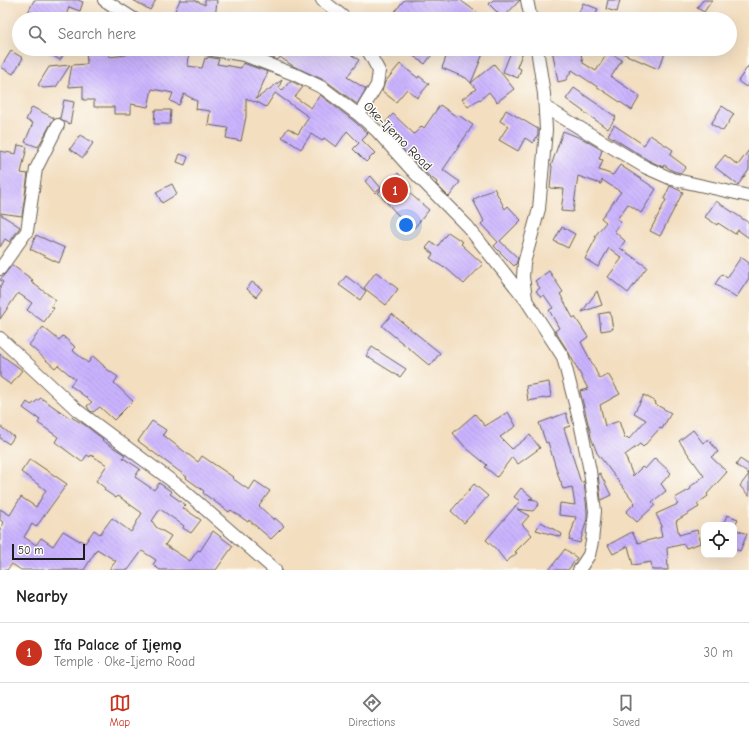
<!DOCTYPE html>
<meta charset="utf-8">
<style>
:root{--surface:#fff;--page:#f6f6f6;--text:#222;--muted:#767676;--line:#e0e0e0;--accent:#c8321e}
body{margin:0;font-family:"Comic Neue",sans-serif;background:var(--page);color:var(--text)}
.controls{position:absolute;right:12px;bottom:12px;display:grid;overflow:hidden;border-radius:8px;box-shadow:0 4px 16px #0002}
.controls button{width:36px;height:36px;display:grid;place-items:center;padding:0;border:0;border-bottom:1px solid var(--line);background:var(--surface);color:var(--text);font:20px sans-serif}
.scale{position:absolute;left:12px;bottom:10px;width:73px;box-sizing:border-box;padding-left:4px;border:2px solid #1c1c1c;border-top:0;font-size:11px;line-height:14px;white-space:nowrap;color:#1c1c1c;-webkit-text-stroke:3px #fdfcf7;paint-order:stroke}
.you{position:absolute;left:406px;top:225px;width:14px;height:14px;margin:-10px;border:3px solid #fff;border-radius:50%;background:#1a73e8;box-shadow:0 0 0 6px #1a73e833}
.badge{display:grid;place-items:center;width:26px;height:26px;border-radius:50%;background:var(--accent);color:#fff;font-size:13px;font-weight:700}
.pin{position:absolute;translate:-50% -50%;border:2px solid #fff;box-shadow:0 1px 4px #0006}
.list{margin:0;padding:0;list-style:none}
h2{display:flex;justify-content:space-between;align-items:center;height:52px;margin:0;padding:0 16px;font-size:17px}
h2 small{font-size:13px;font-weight:400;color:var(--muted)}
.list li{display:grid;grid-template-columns:26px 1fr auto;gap:12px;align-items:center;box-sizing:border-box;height:60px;padding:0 16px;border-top:1px solid var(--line)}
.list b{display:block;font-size:15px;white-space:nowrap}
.list p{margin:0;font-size:13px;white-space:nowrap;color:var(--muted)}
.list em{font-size:13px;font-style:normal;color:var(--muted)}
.icon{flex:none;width:22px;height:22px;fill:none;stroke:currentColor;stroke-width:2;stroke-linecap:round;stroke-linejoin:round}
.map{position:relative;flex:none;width:749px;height:570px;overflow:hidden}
.search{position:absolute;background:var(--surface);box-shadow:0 4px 16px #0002;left:12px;right:12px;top:12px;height:44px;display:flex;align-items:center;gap:10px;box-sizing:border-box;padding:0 14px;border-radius:22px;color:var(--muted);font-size:15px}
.sheet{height:112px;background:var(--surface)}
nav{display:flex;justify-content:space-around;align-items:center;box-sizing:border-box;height:56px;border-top:1px solid var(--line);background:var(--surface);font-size:11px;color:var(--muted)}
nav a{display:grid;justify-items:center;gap:2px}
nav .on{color:var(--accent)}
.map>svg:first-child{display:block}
.building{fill:url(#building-back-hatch)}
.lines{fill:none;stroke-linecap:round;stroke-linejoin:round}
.minor-casing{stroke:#676055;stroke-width:14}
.minor{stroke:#fff;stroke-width:12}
.labels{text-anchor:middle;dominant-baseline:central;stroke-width:3;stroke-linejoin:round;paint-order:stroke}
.street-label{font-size:13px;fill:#1c1c1c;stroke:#fdfcf7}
</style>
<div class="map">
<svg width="749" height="570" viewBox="0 0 749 570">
<defs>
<pattern id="building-back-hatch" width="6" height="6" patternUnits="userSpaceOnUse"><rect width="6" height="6" fill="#cab3fe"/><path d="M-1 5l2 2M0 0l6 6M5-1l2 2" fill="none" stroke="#ad99d9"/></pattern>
</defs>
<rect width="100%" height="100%" fill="#fdfcf7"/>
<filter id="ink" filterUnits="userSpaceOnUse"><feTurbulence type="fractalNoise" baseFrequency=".025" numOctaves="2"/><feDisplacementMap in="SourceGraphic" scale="8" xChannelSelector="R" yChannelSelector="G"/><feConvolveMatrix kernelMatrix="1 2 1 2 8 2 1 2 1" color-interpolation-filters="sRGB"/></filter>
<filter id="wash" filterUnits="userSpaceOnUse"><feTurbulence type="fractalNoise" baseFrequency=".012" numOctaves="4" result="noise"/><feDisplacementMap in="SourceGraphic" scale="16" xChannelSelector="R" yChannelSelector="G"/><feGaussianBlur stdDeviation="0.9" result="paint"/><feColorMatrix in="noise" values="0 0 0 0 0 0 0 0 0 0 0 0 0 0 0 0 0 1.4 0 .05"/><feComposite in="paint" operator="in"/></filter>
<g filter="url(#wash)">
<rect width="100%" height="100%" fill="#f3dec0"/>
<g id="blocks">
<path class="building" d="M34,0h44l5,2 -3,9 -11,-4 -4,12h-40z
M133,0h23l-6,10z
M180,0h15l10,5v-5h12l-2,19h-44z
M404,0h56l26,19h-21l-7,-3 -2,3h-67z
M493,0h27l-17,18 -14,-14z
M608,0h12l-3,12 -11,-3z
M703,0h9l-8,12 -7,-4z
M583,3l15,6 -4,10h-18z
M42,49h25l-7,11z
M86,49h22l1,8 17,-2 2,-6h27l34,4 -1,13 14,2 3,-10 2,1 1,-2 11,2 -2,5 24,4 2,-5 25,9 -12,27 26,-19 -3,7 3,4 8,-10 3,1 10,5 -8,10 16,11 9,-13 34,26 14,13 -6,6 13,13 -9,9 -13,-13 6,-6 -12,-12 -11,16 -12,-9 -2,3 -11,-7 -10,15 -19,-12 6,-9 10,6 11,-17 -34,-24 -9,14 -11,-6 -1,1 -8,-4v19l-5,24 -15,-3 2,-10 -20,-3 2,-14 -14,-2 1,-8 -13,-7 -5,11 -9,-4 3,-8 -21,-4 -4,18 -17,-3v10h-17v-7h-20v-7h-11v-14l-14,1v-6l3,-16 15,-1z
M249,49h94l16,11 -12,17 19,12 -9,15 -31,-23 -33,-15 -13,-9 -2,3z
M403,49h33l-11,15z
M449,49h36l-14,34 -5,-5 -24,-10z
M512,49h12l-7,18 4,2 -3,9 -15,-6z
M552,49h28l3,14 13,8 12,-19 14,8 -11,17 29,19 -8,14 -60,-40 -6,10 -8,2z
M613,49h54l-9,20z
M11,51l12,7 -10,16 -12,-7z
M400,64l18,14 1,-2 10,8 -12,14 -10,-9 -11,13 -14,-11 3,-9z
M494,64l20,25 -17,13 -8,-10 -9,8 -1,-1 -11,8 -6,-8 14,-10 -5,-6z
M70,65l-14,22 -13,1 -5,-3 11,-18z
M749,65v17l-3,5 -8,-6z
M574,88l42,29 -8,12 -42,-30z
M64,100l10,2 -4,22 -5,-2 -5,-4z
M440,105l17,12 1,-2 15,10 -30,45 17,12 -11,15 -13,-13 1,-2 -8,-6 -13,-12 -34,-38 11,-12 21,20 8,-8 2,2z
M722,106l12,8 -11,17 -12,-7z
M32,107l22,11 -16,29 -13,-5 8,-19 -7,-3z
M155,110h16l-1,14h-16z
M506,110l32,19v6l-5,8 -8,-5 -7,13 -19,-11 9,-14 -8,-5z
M614,125l30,20 6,-10 23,15 -3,5 16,12 -5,6 -8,-2 -9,-6 -1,2 -15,-7 -40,-25z
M563,131l20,8 19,11 -3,9 4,1 -4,10 14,5 7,-10 36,24 -15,24 -13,-9 -11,15 4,2 -7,10 11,10 -5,7 27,19 -19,26 -20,-16 14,-19 -13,-10 -11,19 -13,-8 11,-21 -1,-2 11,-14 -5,-4 20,-26 -19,-12 -1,4 -23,-8 -5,36 -12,-1 3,-22 -14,-1 2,-22h-1z
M80,135l13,8 -10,15 -13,-9z
M18,145l9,2 -6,26 7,1 -6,42 -22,-3v-62l16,3z
M749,150v20l-11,15 -23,-18 10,-12 13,10z
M180,154l8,3 -3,8 -8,-3z
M398,173l13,14 -4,4 22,19 -15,18 -17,-14 -19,-21z
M371,176l10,12 -6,5 -10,-12z
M172,184l5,10 -15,9 -6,-11z
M670,186l13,6 -23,44 -10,-5 16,-31 -2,-1z
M494,188l11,21 3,-3 13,14 -21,21 18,17 -2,6 -2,2 -20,-20 4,-4 -17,-18 3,-3 -11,-21z
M716,201l33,22v15l-11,-8 -3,4 -17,-11 -1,2 -12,-8z
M0,214l20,13 -10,15 -5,-3 -5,8z
M562,227l13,7 -7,14 -14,-7z
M448,232l15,10 -2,2 22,20 -19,20 -19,-17 -1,1 -14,-10 3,-4 -7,-6 5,-6 6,5z
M36,235l29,13 -6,15 -29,-14z
M741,257l8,6v15l-13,20 -21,-14 7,-10 5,4z
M12,265l21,15 -2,2 25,18 -5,6 3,2 -10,14 -17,-12 5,-7 -14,-10 -18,26v-32l3,-5 -3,-2z
M549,271l14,21 -3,2 13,24 2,-1 13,20 -7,5 19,37 8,-5 12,20 -20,11 5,21 14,-5 6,18 2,-2 2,2 17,-19 -12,-7 10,-18 12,7 -1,2 16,9 -9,16 -2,-1 -17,19 -3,-3 -15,11 8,21 9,-9 3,2 10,-11 16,15 -10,11 5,7 -14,11 3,3 -18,17 -11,-10 9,-9 -38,-50 -6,-16 -1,-6 -10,-40 8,-2 -19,-36 -14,-22 4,-3 -10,-18 4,-2 -9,-13 -3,2 -5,-6 4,-3 -5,-7z
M376,272l22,17 -12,16 -22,-17z
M346,276l20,15 -6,9 -21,-15z
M252,282l10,7 -6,8 -9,-8z
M597,291l5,14 -20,7z
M610,312l3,17 -12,2 -2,-17z
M392,314l48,39 -10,13 -48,-40z
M43,327l16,13 4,-4 12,11 -3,3 16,13 5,-7 11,10v1l14,10 -4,6 19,18 -19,19 -14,-13 -7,5 -3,-1 -3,-5 5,-4 -22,-17 5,-6 -17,-14 -3,3 -26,-23z
M372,347l34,22 -6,8 -34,-21z
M0,354l22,16 -11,15 -11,-8z
M549,382l2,15 -23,4 -2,-15z
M41,398l29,20 1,-1 14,8 18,14 -1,1 23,15 -2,3 17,11 -5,8 19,13 5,-7 13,9 -2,2 16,11 -3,3 18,12 -10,13 -8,-5 1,-2 -24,-17 -8,12 4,6 15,9 -6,9 25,16 8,-11 2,1 13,-20 20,15 -17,24h-56l-7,-5 3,-5 -14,-9 -14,19h-19l7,-9 -19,-12 -13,21h-63l-9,-6 -5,6h-7v-41l4,-6 -4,-3v-11l10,6 11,-18 15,10 10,-17 -25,-18 9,-13 37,25 -31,43 -4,-3 -8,13 12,8 5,-7 12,8 10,-15 17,10v-1l5,3 9,-13 6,4 12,-16 19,14 11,-19 -24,-17 -2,2 -12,-8 1,-2 -9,-7 11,-16 -16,-10 -1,2 -3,-2 -5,7 -27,-20 3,-5 -20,-14 2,-3 -17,-12 4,-6 4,3z
M508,412l8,14 -16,11 12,12 18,-14 10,13 -22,16 -6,-7 -15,20 -12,-10 2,-2 -22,-18 -12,-14 22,-19 10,12z
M566,413l4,13 -6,2 17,55 3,-2 3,30v8l-7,24 -11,-3 7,-23 -17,-2 1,-12 15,2 -3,-18 -9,2 -2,-5 1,-2 -2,-1 -12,-39 -2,1 -7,-20z
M152,421l14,9 -3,5 35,27 4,-6 31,21 -1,1 17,12 6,-9 15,10 -11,15 15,14 1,-2 9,8 -13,13 -22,-19 -1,2 -17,-12 -2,2 -26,-19 1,-2 -18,-13 1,-1 -49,-36z
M0,426l14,11 -5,7 -9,-6z
M693,430l10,13 5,-4 10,13 -7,5 16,15 -20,22 1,2 -11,8 2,3 -23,14 3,14 18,-5 4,13 -15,5 -2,-4 -17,4 1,22h-16l-1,-8 -18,3 -5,-19 -15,8 -5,-9 24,-13 6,11 24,-6 -2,-10 2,-1 -6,-12 22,-10 -3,-6 16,-9 -1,-2 14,-11 -25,-35z
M740,459l9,6v9l-13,-9z
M600,473l11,22 -10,5 -3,-26z
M749,474v22l-9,-10z
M474,484l14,12 -24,27 -13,-12z
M521,488l12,10 -4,1 7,1 3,4 -6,7 -16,-2 12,7 -7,8 10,11 -17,17 2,1 -11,9 -10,-13 -10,-9 34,-39 -6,-4z
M727,515l11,4 -3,6h-12z
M541,522l21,12 -1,3 -25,-7z
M734,529l13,5 -7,17 -6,-2z
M565,549l12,9 -9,12h-19z"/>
</g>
</g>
<g filter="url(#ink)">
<use href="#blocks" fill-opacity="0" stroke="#676055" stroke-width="1"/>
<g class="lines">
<defs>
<path id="minor" d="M104,0l30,19
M322,0l24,19
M527,0l4,19
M207,49l37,6 52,20 27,13 36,27 18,16 34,38 57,58 58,73 37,57 18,70 9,44 5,40 -3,31 -3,13 -10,15
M545,107l100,60 27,12 77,17
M359,115l18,-30 2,-14 -12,-22
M0,269l27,-38 9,-62 22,-44
M526,298l-3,-21 1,-14 15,-54 7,-79 -2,-36 -7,-45
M0,338l77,72 103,77 95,83"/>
</defs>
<use href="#minor" class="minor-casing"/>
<use href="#minor" class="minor"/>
</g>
</g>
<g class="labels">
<g class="street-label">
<text transform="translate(398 136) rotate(45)">Oke-Ijemo Road</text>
</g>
</g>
</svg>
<div class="controls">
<button><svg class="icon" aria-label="locate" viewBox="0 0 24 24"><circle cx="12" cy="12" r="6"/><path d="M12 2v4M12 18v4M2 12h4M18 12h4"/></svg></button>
</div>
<div class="scale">50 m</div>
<div class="you"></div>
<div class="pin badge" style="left:395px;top:190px">1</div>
<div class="search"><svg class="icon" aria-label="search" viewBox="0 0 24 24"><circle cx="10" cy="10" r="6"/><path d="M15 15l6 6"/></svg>Search here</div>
</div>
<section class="sheet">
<h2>Nearby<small></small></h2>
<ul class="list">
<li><span class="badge">1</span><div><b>Ifa Palace of Ijẹmọ</b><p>Temple · Oke-Ijemo Road</p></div><em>30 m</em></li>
</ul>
</section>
<nav>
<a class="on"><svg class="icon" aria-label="map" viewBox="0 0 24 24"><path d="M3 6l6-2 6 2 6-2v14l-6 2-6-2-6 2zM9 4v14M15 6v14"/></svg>Map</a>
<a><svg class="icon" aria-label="directions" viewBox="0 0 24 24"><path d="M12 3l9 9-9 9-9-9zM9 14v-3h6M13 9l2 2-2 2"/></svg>Directions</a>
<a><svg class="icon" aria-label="saved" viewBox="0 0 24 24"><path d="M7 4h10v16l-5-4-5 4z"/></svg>Saved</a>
</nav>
